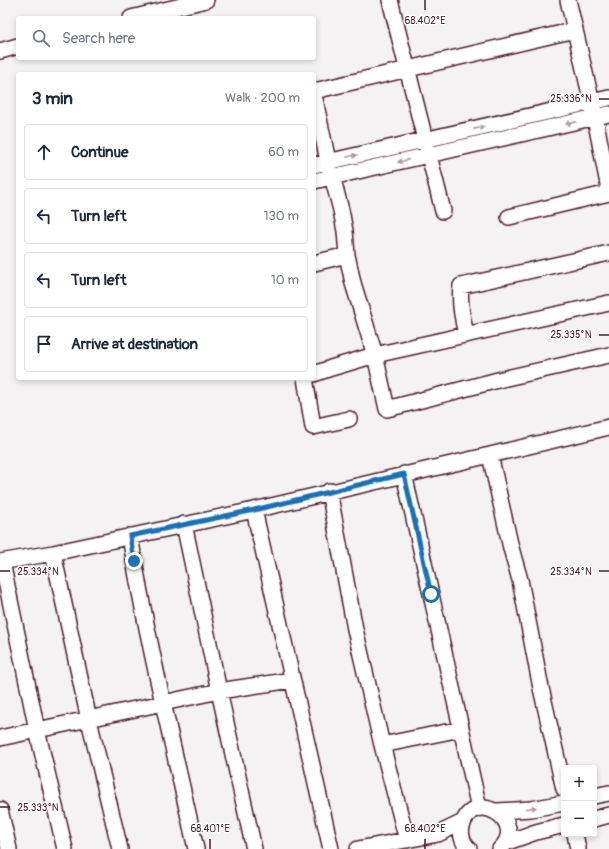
<!DOCTYPE html>
<meta charset="utf-8">
<style>
:root{--surface:#fff;--page:#f6f6f7;--text:#1f2937;--muted:#747a83;--line:#e0e1e3}
body{margin:0;font-family:Pangolin,sans-serif;background:var(--page);color:var(--text)}
.controls{position:absolute;right:12px;bottom:12px;display:grid;overflow:hidden;border-radius:4px;box-shadow:0 2px 6px #0003}
.controls button{width:36px;height:36px;display:grid;place-items:center;padding:0;border:0;border-bottom:1px solid var(--line);background:var(--surface);color:var(--text);font:20px sans-serif}
.stop{position:absolute;width:12px;height:12px;margin:-9px;border:3px solid #1f6fb2;border-radius:50%;background:#fff}
.stop.end{background:#1f6fb2;border-color:#fff;box-shadow:0 1px 4px #0008}
.list{margin:0;padding:0;list-style:none}
h2{display:flex;justify-content:space-between;align-items:center;height:52px;margin:0;padding:0 16px;font-size:17px}
h2 small{font-size:13px;font-weight:400;color:var(--muted)}
.list li{display:grid;grid-template-columns:26px 1fr auto;gap:12px;align-items:center;box-sizing:border-box;height:56px;margin:0 8px 8px;padding:0 8px;border:1px solid var(--line);border-radius:4px}
.list b{display:block;font-size:15px;white-space:nowrap}
.list em{font-size:13px;font-style:normal;color:var(--muted)}
.icon{flex:none;width:22px;height:22px;fill:none;stroke:currentColor;stroke-width:2;stroke-linecap:round;stroke-linejoin:round}
.map{position:relative;flex:none;width:609px;height:849px;overflow:hidden}
.search{position:absolute;background:var(--surface);box-shadow:0 2px 6px #0003;left:16px;top:16px;width:300px;height:44px;display:flex;align-items:center;gap:10px;box-sizing:border-box;padding:0 14px;border-radius:4px;color:var(--muted);font-size:15px}
.panel{position:absolute;background:var(--surface);box-shadow:0 2px 6px #0003;left:16px;top:72px;width:300px;height:308px;border-radius:4px}
.map>svg:first-child{display:block}
.lines{fill:none;stroke-linecap:round;stroke-linejoin:round}
.minor-casing{stroke:#4a1f2b;stroke-width:18}
.minor{stroke:#fff;stroke-width:15}
.oneway{fill:#ae9aa0}
.route{stroke:#1f6fb2;stroke-width:5}
.ticks{fill:none;stroke:#4a1f2b;stroke-width:1.5}
.ticks-label{font-size:10px;text-anchor:middle;fill:#4a1f2b;stroke:#fff;stroke-width:3;stroke-linejoin:round;paint-order:stroke}
</style>
<div class="map">
<svg width="609" height="849" viewBox="0 0 609 849">
<rect width="100%" height="100%" fill="#f4f2f2"/>
<filter id="ink" filterUnits="userSpaceOnUse"><feTurbulence type="fractalNoise" baseFrequency=".025" numOctaves="2"/><feDisplacementMap in="SourceGraphic" scale="8" xChannelSelector="R" yChannelSelector="G"/><feConvolveMatrix kernelMatrix="1 2 1 2 8 2 1 2 1" color-interpolation-filters="sRGB"/></filter>
<g filter="url(#ink)">
<g class="lines">
<defs>
<path id="minor" d="M390,0l53,211
M568,0l24,103 17,86
M131,18l75,-18
M0,51l18,-5
M314,91l261,-61
M314,95l14,66 13,49 4,21 2,24 6,28 22,72 12,54 115,-30 107,-24
M314,165l295,-67
M314,181l295,-67
M509,217l100,-24
M314,263l33,-8
M466,334c-4,-16 -7,-31 -5,-48l148,-33
M314,374l17,-6 44,-13 234,-52
M305,378l8,49 36,-8
M404,474l75,334
M329,491l26,138 27,116 25,95
M254,510l77,339
M184,524l35,167 35,158
M130,536c17,105 43,209 66,313
M53,553l36,167 31,129
M0,562l53,-9 201,-43 236,-55
M2,562l35,168 28,119
M0,738l219,-47 73,-11
M382,745l79,-16
M564,789l-23,-101 -21,-108 -9,-32 -21,-93 119,-28
M594,796l15,-3
M0,810l9,39
M497,811l34,-2 33,-6
M594,819l15,-4
M575,834l3,15
M505,843l31,-11 28,-7
M358,849l80,-15 25,-12
M469,849c-6,-5 -9,-14 -7,-22 10,-42 68,-5 38,22"/>
</defs>
<use href="#minor" class="minor-casing"/>
<use href="#minor" class="minor"/>
</g>
<defs><path id="oneway-solid" d="M-6-.8H1V-3.2L6.5 0L1 3.2V.8H-6Z"/></defs>
<g class="oneway">
<use href="#oneway-solid" transform="translate(571 123) rotate(167)"/>
<use href="#oneway-solid" transform="translate(479 128) rotate(-13)"/>
<use href="#oneway-solid" transform="translate(352 156) rotate(-12)"/>
<use href="#oneway-solid" transform="translate(403 161) rotate(167)"/>
<use href="#oneway-solid" transform="translate(531 808) rotate(-7)"/>
</g>
</g>
<g class="lines" filter="url(#ink)">
<path class="route" d="M134,561l-4,-25 124,-26 150,-36 27,120"/>
</g>
<path class="ticks" d="M425,0v10M599,99h10M599,335h10M0,571h10M599,571h10M0,807h10M210,839v10M425,839v10"/>
<g class="ticks-label">
<text x="425" y="24">68.402°E</text>
<text x="571" y="102">25.336°N</text>
<text x="571" y="338">25.335°N</text>
<text x="38" y="575">25.334°N</text>
<text x="571" y="575">25.334°N</text>
<text x="38" y="811">25.333°N</text>
<text x="210" y="832">68.401°E</text>
<text x="425" y="832">68.402°E</text>
</g>
</svg>
<div class="controls">
<button>+</button>
<button>−</button>
</div>
<div class="stop" style="left:431px;top:594px"></div>
<div class="stop end" style="left:134px;top:561px"></div>
<div class="search"><svg class="icon" aria-label="search" viewBox="0 0 24 24"><circle cx="10" cy="10" r="6"/><path d="M15 15l6 6"/></svg>Search here</div>
<section class="panel">
<h2>3 min<small>Walk · 200 m</small></h2>
<ul class="list">
<li><svg class="icon" aria-label="ahead" viewBox="0 0 24 24"><path d="M12 20V5M6 11l6-6 6 6"/></svg><div><b>Continue</b></div><em>60 m</em></li>
<li><svg class="icon" aria-label="left" viewBox="0 0 24 24"><path d="M17 20v-9H6M10 6l-5 5 5 5"/></svg><div><b>Turn left</b></div><em>130 m</em></li>
<li><svg class="icon" aria-label="left" viewBox="0 0 24 24"><path d="M17 20v-9H6M10 6l-5 5 5 5"/></svg><div><b>Turn left</b></div><em>10 m</em></li>
<li><svg class="icon" aria-label="arrive" viewBox="0 0 24 24"><path d="M6 21V4h12l-3 4 3 4H6"/></svg><div><b>Arrive at destination</b></div></li>
</ul>
</section>
</div>
